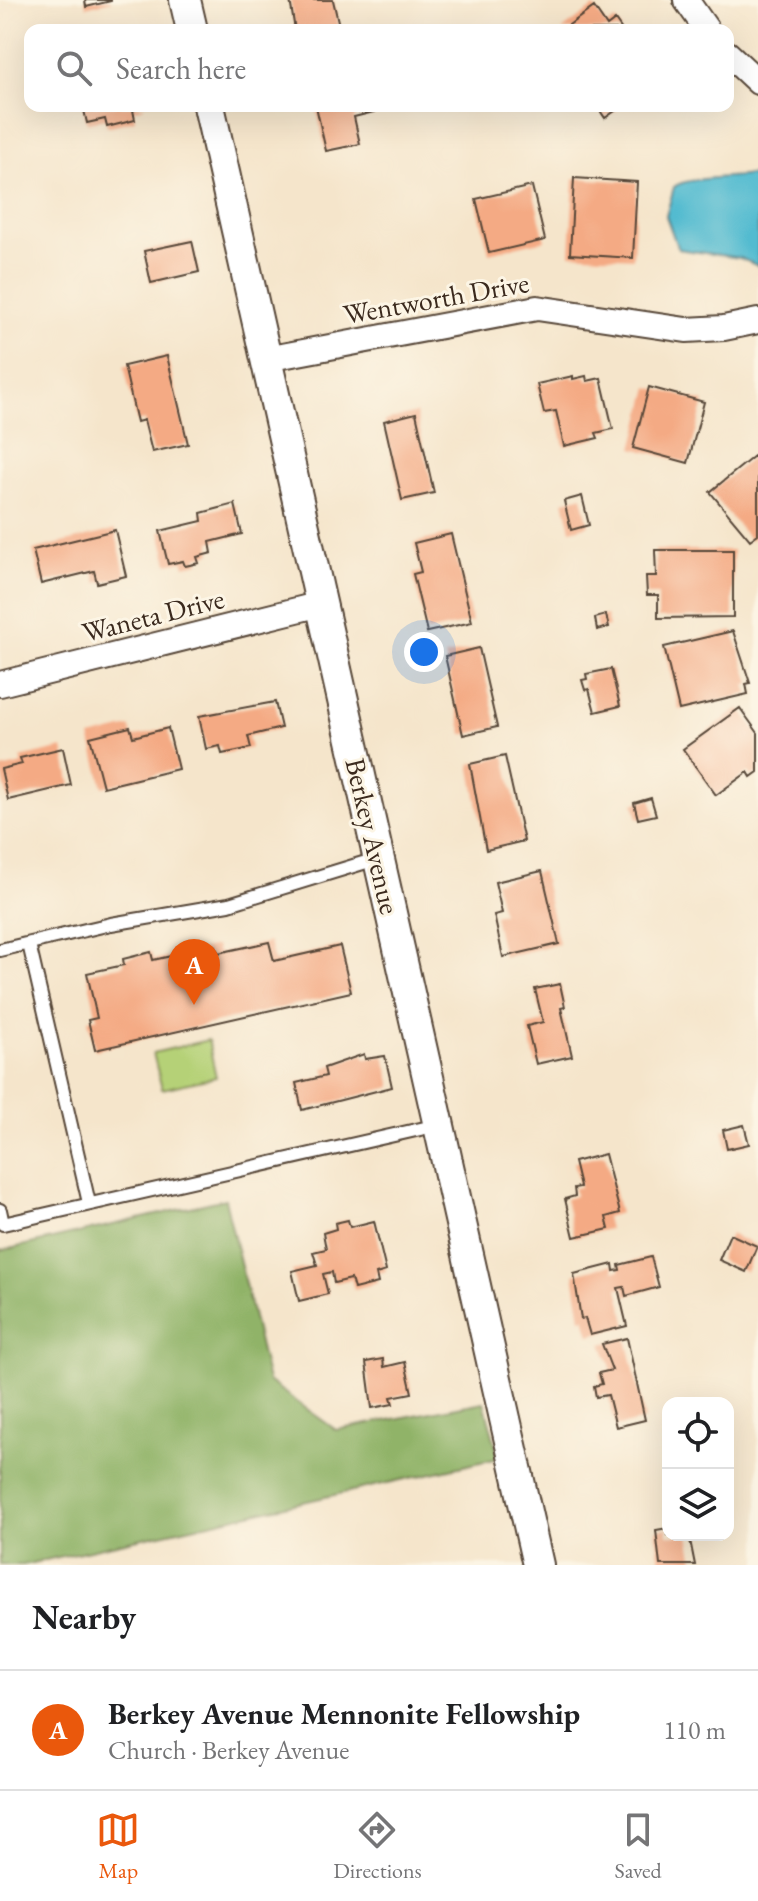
<!DOCTYPE html>
<meta charset="utf-8">
<style>
:root{--surface:#fff;--page:#f2f2f2;--text:#202124;--muted:#757577;--line:#e0e0e0;--accent:#ea580c}
body{margin:0;font-family:"EB Garamond",serif;background:var(--page);color:var(--text)}
.controls{position:absolute;right:24px;bottom:24px;display:grid;overflow:hidden;border-radius:16px;box-shadow:0 8px 32px #0002}
.controls button{width:72px;height:72px;display:grid;place-items:center;padding:0;border:0;border-bottom:2px solid var(--line);background:var(--surface);color:var(--text);font:40px sans-serif}
.you{position:absolute;left:424px;top:652px;width:28px;height:28px;margin:-20px;border:6px solid #fff;border-radius:50%;background:#1a73e8;box-shadow:0 0 0 12px #1a73e833}
.badge{display:grid;place-items:center;width:52px;height:52px;border-radius:50%;background:var(--accent);color:#fff;font-size:26px;font-weight:700}
.pin{position:absolute;translate:-50% -66px;filter:drop-shadow(0 2px 4px #0008)}
.pin::after{content:'';position:absolute;top:42px;width:28px;height:24px;background:inherit;clip-path:polygon(0 0,100% 0,50% 100%)}
.list{margin:0;padding:0;list-style:none}
h2{display:flex;justify-content:space-between;align-items:center;height:104px;margin:0;padding:0 32px;font-size:34px}
h2 small{font-size:26px;font-weight:400;color:var(--muted)}
.list li{display:grid;grid-template-columns:52px 1fr auto;gap:24px;align-items:center;box-sizing:border-box;height:120px;padding:0 32px;border-top:2px solid var(--line)}
.list b{display:block;font-size:30px;white-space:nowrap}
.list p{margin:0;font-size:26px;white-space:nowrap;color:var(--muted)}
.list em{font-size:26px;font-style:normal;color:var(--muted)}
.icon{flex:none;width:44px;height:44px;fill:none;stroke:currentColor;stroke-width:2;stroke-linecap:round;stroke-linejoin:round}
.map{position:relative;flex:none;width:758px;height:1565px;overflow:hidden}
.search{position:absolute;background:var(--surface);box-shadow:0 8px 32px #0002;left:24px;right:24px;top:24px;height:88px;display:flex;align-items:center;gap:20px;box-sizing:border-box;padding:0 28px;border-radius:16px;color:var(--muted);font-size:30px}
.sheet{height:224px;background:var(--surface)}
nav{display:flex;justify-content:space-around;align-items:center;box-sizing:border-box;height:112px;border-top:2px solid var(--line);background:var(--surface);font-size:22px;color:var(--muted)}
nav a{display:grid;justify-items:center;gap:4px}
nav .on{color:var(--accent)}
.map>svg:first-child{display:block}
.green{fill:#b5d177;stroke:#787e4a;stroke-width:2}
.forest{fill:#90b368;stroke:#666e43;stroke-width:2}
.water{fill:#53bbd0;stroke:#477277;stroke-width:2}
.building{fill:#f4aa84}
.lines{fill:none;stroke-linecap:round;stroke-linejoin:round}
.service-casing{stroke:#574638;stroke-width:16}
.minor-casing{stroke:#574638;stroke-width:28}
.tertiary-casing{stroke:#574638;stroke-width:34}
.service{stroke:#fff;stroke-width:12}
.minor{stroke:#fff;stroke-width:24}
.tertiary{stroke:#fff;stroke-width:30}
.labels{text-anchor:middle;dominant-baseline:central;stroke-width:6;stroke-linejoin:round;paint-order:stroke}
.street-label{font-size:28px;fill:#3b2a1e;stroke:#fcf5e5}
</style>
<div class="map">
<svg width="758" height="1565" viewBox="0 0 758 1565">
<rect width="100%" height="100%" fill="#fcf5e5"/>
<filter id="ink" filterUnits="userSpaceOnUse"><feTurbulence type="fractalNoise" baseFrequency=".0125" numOctaves="2"/><feDisplacementMap in="SourceGraphic" scale="16" xChannelSelector="R" yChannelSelector="G"/><feConvolveMatrix kernelMatrix="1 2 1 2 8 2 1 2 1" color-interpolation-filters="sRGB"/></filter>
<filter id="wash" filterUnits="userSpaceOnUse"><feTurbulence type="fractalNoise" baseFrequency=".006" numOctaves="4" result="noise"/><feDisplacementMap in="SourceGraphic" scale="32" xChannelSelector="R" yChannelSelector="G"/><feGaussianBlur stdDeviation="1.8" result="paint"/><feColorMatrix in="noise" values="0 0 0 0 0 0 0 0 0 0 0 0 0 0 0 0 0 1.4 0 .05"/><feComposite in="paint" operator="in"/></filter>
<g filter="url(#wash)">
<rect width="100%" height="100%" fill="#f5e5cb"/>
<path class="green" d="M208,1040l8,37 -54,12 -9,-36z"/>
<path class="forest" d="M225,1199l43,182 68,49 148,-28 15,56 -476,107h-23v-314z"/>
<path class="water" d="M751,175l7,3v88l-18,-8 -62,-9 -12,-33 8,-29c11,-10 57,-9 77,-12z"/>
<g id="blocks">
<path class="building" d="M85,0h26v1l-25,6z
M290,0h43l7,30h-45z
M594,7l13,19 8,-6 7,10h-60z
M83,106h61v1l-11,3 2,10 -28,7 -2,-8 -18,4z
M316,106h57l1,6 -20,5 6,27 -34,7z
M597,106h25l-17,12z
M574,178l63,4 -4,76 -63,-4z
M532,186l13,54 -56,13 -13,-54z
M192,241l7,31 -48,11 -7,-32z
M167,356l21,88 -36,8 -8,-32 -7,2 -13,-56z
M573,376v3l13,-3 1,5 14,-3 12,51 -17,4 2,5 -34,8 -8,-35 -12,2 -7,-29z
M649,387l55,15 -16,61 -55,-15z
M416,413l18,80 -32,7 -18,-79z
M754,456l4,4v74l-8,6 -40,-48z
M582,496l7,29 -18,5 -7,-29z
M235,504l7,30 -32,8 2,11 -15,4 2,6 -14,3 -2,-5 -15,3 -8,-33 42,-10 -1,-8z
M115,530l11,46 -29,7 -3,-12 -53,13 -8,-34z
M451,534l21,88 -45,10 -14,-58 8,-2 -7,-29z
M655,550h78v67l-75,1v-23h-11l-1,-19h10z
M606,615l3,12 -12,3 -2,-12z
M733,631l17,52 -4,1 2,10 -69,16 -15,-63z
M479,648l18,79 -34,8 -18,-79z
M611,669l9,37 -25,6 -6,-23 -4,1 -3,-10 5,-1 -1,-5z
M275,702l6,26 -33,8 3,12 -29,6 -2,-8 -14,3 -7,-33z
M740,708l18,25v39l-7,5 -3,-5 -32,23 -33,-46z
M130,727l3,10 35,-9 10,41 -75,18 -13,-50z
M63,748l8,37 -63,15 -7,-31 21,-5 -2,-6z
M505,756l19,85 -38,9 -16,-86z
M651,798l5,17 -18,4 -4,-16z
M542,871l17,73 -56,13 -9,-42 8,-2 -7,-31z
M269,942l5,19 66,-15 11,46 -256,58 -7,-30 9,-2 -10,-45 37,-8 -1,-6 28,-7 2,8 63,-14 2,7z
M560,984l5,23 -4,1 11,48 -36,8 -9,-38 16,-4 -8,-33z
M364,1054l1,5 20,-3 7,31 -90,23 -6,-27 30,-7 -2,-8z
M744,1125l5,19 -22,5 -4,-19z
M605,1154l15,59 -14,4 3,12 -35,8 -9,-38 10,-3 -1,-8 6,-1 -6,-25z
M348,1220l2,7 24,-6 12,50 -10,3 2,9 -24,6 -3,-10 -17,4 -2,-11 -9,2 5,20 -29,7 -7,-30 25,-6 -4,-13 13,-3 -3,-16 13,-4 -1,-6z
M730,1234l27,12 -11,26 -27,-12z
M651,1257l8,30 -33,9 -2,-9 -6,1 9,38 -37,9 -5,-17 -4,1 -7,-45 39,-10 1,7 6,-1 -1,-5z
M627,1338l18,82 -29,7 -8,-32 -12,2 -2,-11 8,-2 -3,-11 13,-3 -10,-26z
M383,1359l1,8 21,-5 7,31 -21,4 2,7 -21,4 -6,-46z
M668,1528v7h21l6,30h-35l-4,-35z"/>
</g>
</g>
<g filter="url(#ink)">
<use href="#blocks" fill-opacity="0" stroke="#574638" stroke-width="2"/>
<g class="lines">
<defs>
<path id="service" d="M29,944l60,259
M0,950l111,-26 118,-20 134,-41
M0,1210l3,14 435,-99"/>
<path id="minor" d="M686,0l21,30
M728,54l30,28
M266,359l271,-51 149,22 38,-2 34,-7
M0,684l321,-80"/>
<path id="tertiary" d="M185,0l7,30
M209,106l329,1459"/>
</defs>
<use href="#service" class="service-casing"/>
<use href="#minor" class="minor-casing"/>
<use href="#tertiary" class="tertiary-casing"/>
<use href="#service" class="service"/>
<use href="#minor" class="minor"/>
<use href="#tertiary" class="tertiary"/>
</g>
</g>
<g class="labels">
<g class="street-label">
<text transform="translate(436 298) rotate(-10)">Wentworth Drive</text>
<text transform="translate(153 615) rotate(-14)">Waneta Drive</text>
<text transform="translate(373 836) rotate(77)">Berkey Avenue</text>
</g>
</g>
</svg>
<div class="controls">
<button><svg class="icon" aria-label="locate" viewBox="0 0 24 24"><circle cx="12" cy="12" r="6"/><path d="M12 2v4M12 18v4M2 12h4M18 12h4"/></svg></button>
<button><svg class="icon" aria-label="layers" viewBox="0 0 24 24"><path d="M12 4l9 5-9 5-9-5zM3 14l9 5 9-5"/></svg></button>
</div>
<div class="you"></div>
<div class="pin badge" style="left:194px;top:1005px">A</div>
<div class="search"><svg class="icon" aria-label="search" viewBox="0 0 24 24"><circle cx="10" cy="10" r="6"/><path d="M15 15l6 6"/></svg>Search here</div>
</div>
<section class="sheet">
<h2>Nearby<small></small></h2>
<ul class="list">
<li><span class="badge">A</span><div><b>Berkey Avenue Mennonite Fellowship</b><p>Church · Berkey Avenue</p></div><em>110 m</em></li>
</ul>
</section>
<nav>
<a class="on"><svg class="icon" aria-label="map" viewBox="0 0 24 24"><path d="M3 6l6-2 6 2 6-2v14l-6 2-6-2-6 2zM9 4v14M15 6v14"/></svg>Map</a>
<a><svg class="icon" aria-label="directions" viewBox="0 0 24 24"><path d="M12 3l9 9-9 9-9-9zM9 14v-3h6M13 9l2 2-2 2"/></svg>Directions</a>
<a><svg class="icon" aria-label="saved" viewBox="0 0 24 24"><path d="M7 4h10v16l-5-4-5 4z"/></svg>Saved</a>
</nav>
